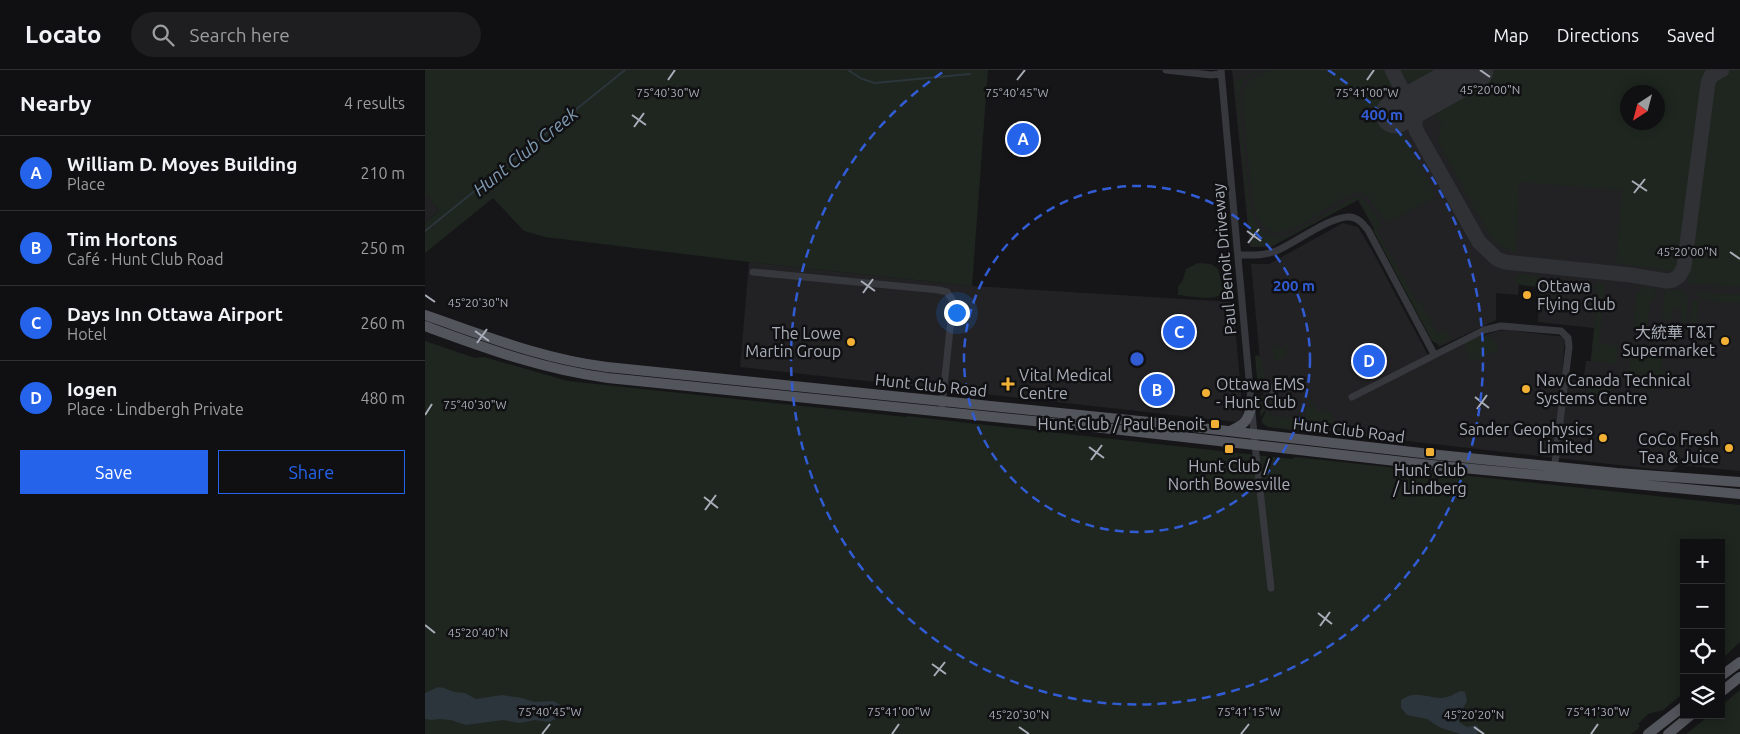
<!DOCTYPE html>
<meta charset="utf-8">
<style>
:root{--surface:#101012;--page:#1e1e20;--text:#f1f3f6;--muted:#9c9d9f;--line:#303032;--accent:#2563eb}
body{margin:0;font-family:Ubuntu,"Noto Sans SC",sans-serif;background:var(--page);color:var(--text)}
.controls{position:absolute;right:15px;bottom:15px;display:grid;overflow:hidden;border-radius:0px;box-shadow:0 2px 12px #0003}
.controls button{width:45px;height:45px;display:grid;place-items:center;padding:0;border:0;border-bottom:1px solid var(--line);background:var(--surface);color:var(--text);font:25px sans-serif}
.compass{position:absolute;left:1195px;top:15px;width:45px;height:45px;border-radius:50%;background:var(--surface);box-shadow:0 2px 12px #0003;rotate:216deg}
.you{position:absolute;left:531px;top:242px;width:18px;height:18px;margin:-12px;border:4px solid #fff;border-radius:50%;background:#1a73e8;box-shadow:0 0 0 8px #1a73e833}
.badge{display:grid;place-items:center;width:32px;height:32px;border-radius:50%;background:var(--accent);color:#fff;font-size:16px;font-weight:700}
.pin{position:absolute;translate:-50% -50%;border:2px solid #fff;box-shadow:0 1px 5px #0006}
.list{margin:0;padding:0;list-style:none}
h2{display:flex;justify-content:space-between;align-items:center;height:65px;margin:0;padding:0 20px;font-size:21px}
h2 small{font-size:16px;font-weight:400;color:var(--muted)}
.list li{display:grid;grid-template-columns:32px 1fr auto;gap:15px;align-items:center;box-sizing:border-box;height:75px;padding:0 20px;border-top:1px solid var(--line)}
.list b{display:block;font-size:19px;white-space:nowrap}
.list p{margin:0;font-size:16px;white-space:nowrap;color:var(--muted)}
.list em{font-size:16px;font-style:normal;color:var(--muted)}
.actions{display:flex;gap:10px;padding:15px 20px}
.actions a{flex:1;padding:11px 0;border:1px solid var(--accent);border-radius:0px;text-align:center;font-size:18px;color:var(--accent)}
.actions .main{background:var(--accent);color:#fff}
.icon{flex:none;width:28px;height:28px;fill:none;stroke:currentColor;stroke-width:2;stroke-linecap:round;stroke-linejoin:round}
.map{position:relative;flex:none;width:1315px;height:664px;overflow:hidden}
header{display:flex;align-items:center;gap:30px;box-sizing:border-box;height:70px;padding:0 25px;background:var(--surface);border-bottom:1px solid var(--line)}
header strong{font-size:24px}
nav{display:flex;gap:28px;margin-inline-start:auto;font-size:18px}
.search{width:350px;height:45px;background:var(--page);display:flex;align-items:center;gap:12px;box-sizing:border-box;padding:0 18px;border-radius:28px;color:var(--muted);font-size:19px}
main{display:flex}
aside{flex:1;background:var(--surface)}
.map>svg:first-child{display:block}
.built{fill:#222225;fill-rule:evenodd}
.green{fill:#1e261f;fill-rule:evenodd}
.water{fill:#2c353c}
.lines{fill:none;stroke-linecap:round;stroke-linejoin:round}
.stream{stroke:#2c353c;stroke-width:2}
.taxiway{stroke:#303135;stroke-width:15}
.runway{stroke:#303135;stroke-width:39}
.pedestrian{stroke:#37383d;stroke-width:5}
.minor{stroke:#37383d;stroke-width:7}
.primary{stroke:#53555c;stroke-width:10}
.ticks{fill:none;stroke:#a8adb8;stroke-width:2}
.ring{fill:none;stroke:#325cd3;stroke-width:2.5;stroke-dasharray:9 6}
.poi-dot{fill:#f2b134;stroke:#111113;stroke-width:2}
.labels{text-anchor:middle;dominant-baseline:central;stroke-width:5;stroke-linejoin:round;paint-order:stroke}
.street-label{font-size:16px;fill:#a8adb8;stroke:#111113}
.poi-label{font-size:16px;fill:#a8adb8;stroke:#111113;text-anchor:end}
.water-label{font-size:18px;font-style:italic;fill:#7f9bb3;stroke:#111113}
.ticks-label{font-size:12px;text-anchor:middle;fill:#a8adb8;stroke:#111113;stroke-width:5;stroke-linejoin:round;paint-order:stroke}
.centre{fill:#325cd3;stroke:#111113;stroke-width:2.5}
.ring-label{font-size:15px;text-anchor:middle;font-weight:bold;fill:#325cd3;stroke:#111113;stroke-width:5;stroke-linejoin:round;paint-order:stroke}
</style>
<header>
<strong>Locato</strong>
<div class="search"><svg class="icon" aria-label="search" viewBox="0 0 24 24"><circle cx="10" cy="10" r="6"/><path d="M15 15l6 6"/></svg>Search here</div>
<nav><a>Map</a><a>Directions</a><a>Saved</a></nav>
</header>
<main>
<aside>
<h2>Nearby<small>4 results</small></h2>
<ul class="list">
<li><span class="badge">A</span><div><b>William D. Moyes Building</b><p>Place</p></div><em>210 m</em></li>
<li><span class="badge">B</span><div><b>Tim Hortons</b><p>Café · Hunt Club Road</p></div><em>250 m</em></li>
<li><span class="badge">C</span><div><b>Days Inn Ottawa Airport</b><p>Hotel</p></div><em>260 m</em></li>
<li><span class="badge">D</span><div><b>Iogen</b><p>Place · Lindbergh Private</p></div><em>480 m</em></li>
</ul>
<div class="actions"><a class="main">Save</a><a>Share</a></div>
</aside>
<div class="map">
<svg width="1315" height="664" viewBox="0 0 1315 664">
<rect width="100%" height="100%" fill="#161618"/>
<path class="built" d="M807,0h508v401l-61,-6 -8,6 -405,-46 -15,-161h18l74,-41 15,4 16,27 57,107 45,-23 22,-7 11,-1 56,7 -3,41 23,4v12l2,-17 -3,-1 2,-15h5l3,-33 -56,-6 2,-35 -21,-3 -1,11 -22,-2v27l-57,27 -81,-147 -87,47h-21zM1202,22h30v30h-30z
M0,123l14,18 -14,12z
M324,192l223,24 261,16 10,114 -7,6 -496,-55z"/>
<path class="green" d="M0,0h563l-16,216 -223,-24 -204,-25 -21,-6 -31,-33 -68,55v-30l14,-12 -14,-18z
M833,0h3l-18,12 -5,11 12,113c4,21 15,36 38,29l65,-37 7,-1 8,7 14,21 -6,4 41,74 3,-2 18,33 10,-3 4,7 -2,1 -11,6 -7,-4 -59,-111 2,-2 -16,-29 -88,47h-20l-16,-164z
M845,0h114l8,15 -12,6 55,102 -2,6 -45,23c-13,-8 -15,-28 -31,-30 -32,9 -91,78 -104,11l-10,-95v-17l8,-11z
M974,0h54l-29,16 -19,-5z
M1071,0h216l-7,4 -25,191 -7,6 -57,-8 6,-73 -103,-8 -3,71 -10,-4 -13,-8 -55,-99 3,-20 -5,-6 5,-16zM1202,22h30v30h-30z
M1307,0h8v217l-53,-4 24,-194 6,-11z
M773,193l13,1 7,5 6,24c-11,9 -32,3 -46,2v-8l5,-7 3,-11z
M1093,204l20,2 -1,11 -23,-3z
M1171,212l9,2 -6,59 19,3 -2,18 -25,-3 7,-69h-3z
M1220,217l10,1c2,6 0,11 -5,15l-3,29 -4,3 -6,-3 -4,-5 4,-33z
M1242,220l15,1 6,5 -2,26h-5l1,-11 -2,-3 -5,-1 -2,3 -1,10 -10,-2 3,-26z
M1268,222l47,3v8c-16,-1 -34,0 -47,-11z
M1268,231h6l-3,23 -6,-1z
M1052,266l14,1 3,4h4v9l-26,12 -9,-19z
M0,271l50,17 9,-1 84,24 338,36 1,-1 385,43 3,-2 445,48v137l-19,18v-117h-37v150l-21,17 -15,4 -10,10 2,1 -2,4 -7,5h-1206z
M861,273l3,1v4l-4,1 1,9 -12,2 -2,-14 4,-1 1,4 8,-1z
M1230,277l-2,10h10l-2,13 5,1 -4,17 -6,-1 -2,4 -25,-5 -1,-1 3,-30 8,-7z
M832,285l4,2c2,10 8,28 -3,33l-3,-34z
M1160,305l29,3 -1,11 -8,7 -18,-2 2,-17z
M1204,323h3l19,3 -2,6 -16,-2z
M837,326l9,1 -10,20 -3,-20z
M886,330l7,12 5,-2 9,4 2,10 -13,2 -6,7 -47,-6 -6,-4v-3l5,-11 5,7 32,3 2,-13 4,1 1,-2 -1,-2 -3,-1v-2z
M1315,620v44h-54l24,-19h11v-9z"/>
<path class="water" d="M13,617l6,1 10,4 11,1 11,6 26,-4 20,3 12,4 19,-1 6,3 2,3 -1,7 -2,4 -9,4 -14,-2 -15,3 -17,-3 -37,5 -15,-5 -12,-1 -7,1 -7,-1v-26z
M1035,621l5,1 2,9 -7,13 -1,8 8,5 10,-2 2,4 -2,5h-17l-21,-7 -12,-8 -20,-4 -6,-7v-7c11,-12 27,-3 40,-3 7,0 13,-4 19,-7z"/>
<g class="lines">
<path class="stream" d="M423,0l14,9 13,4 95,-9
M0,161l200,-161"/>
<path class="taxiway" d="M967,0l18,35 6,25 63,112 18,17 8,3 126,13 36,6 6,-1 6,-4 5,-9 24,-184 3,-7 11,-6
M990,53l1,-12 7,-10 53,-30"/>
<path class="runway" d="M970,44l79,-44"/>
<path class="pedestrian" d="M847,327v-9l3,-4"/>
<path class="minor" d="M741,0l45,5 10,-1
M796,0l34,375 16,143
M813,185c13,0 25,1 38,-4 19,-8 56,-36 74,-34 9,1 13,7 18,13l66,124
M328,202l186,18 8,2 6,9 -11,104
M927,327l132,-67 17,-4 60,5 7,7 1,9 -15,124"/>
<path class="primary" d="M0,245c61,21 117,44 182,52l542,55 290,33 178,18 123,9
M0,256c63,23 116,43 183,52l504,51 319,36 309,29
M805,361c16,-7 18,-11 22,-27
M1296,606l19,-14
M1296,622l19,-15
M1223,664l36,-28
M1243,664l23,-19"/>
</g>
<path class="ticks" d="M1055,0l10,7M243,10l7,-10M592,10l8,-10M942,10l7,-10M207,45l14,10M209,57l10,-14M1207,111l15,10M1209,123l11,-14M822,161l14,10M823,173l11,-14M1305,182l10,7M436,211l14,10M438,223l10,-14M0,225l10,7M50,261l14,10M52,273l10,-14M1050,327l14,11M1052,339l10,-14M0,345l7,-11M664,377l15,11M666,390l11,-15M279,427l14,11M280,440l11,-15M893,543l14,11M0,555l10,8M895,556l10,-14M507,594l14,10M509,606l11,-14M594,657l10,7M1049,657l10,7M117,664l8,-10M467,664l7,-10M816,664l8,-10M1166,664l7,-10"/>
<g class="ring">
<circle cx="712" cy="289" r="173"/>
<path d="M903 0A346 346 0 1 1 521 0"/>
</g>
<g class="poi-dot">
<circle cx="1102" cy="225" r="5"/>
<circle cx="1300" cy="271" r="5"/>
<circle cx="426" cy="272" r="5"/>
<path d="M580.5 306.5h5v5h5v5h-5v5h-5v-5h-5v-5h5z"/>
<circle cx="1101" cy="319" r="5"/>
<circle cx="781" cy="323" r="5"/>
<rect x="785" y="349" width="10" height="10" rx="2.5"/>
<circle cx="1178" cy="368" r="5"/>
<circle cx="1304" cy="378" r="5"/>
<rect x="799" y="374" width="10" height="10" rx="2.5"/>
<rect x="1000" y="377" width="10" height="10" rx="2.5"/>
</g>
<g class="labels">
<g class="street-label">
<text transform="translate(799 189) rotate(-95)">Paul Benoit Driveway</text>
<text transform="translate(506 315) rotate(6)">Hunt Club Road</text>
<text transform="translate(924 360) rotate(7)">Hunt Club Road</text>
</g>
<g class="poi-label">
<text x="1112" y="216" text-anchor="start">Ottawa<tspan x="1112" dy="18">Flying Club</tspan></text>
<text x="1290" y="262">大統華 T&amp;T<tspan x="1290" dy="18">Supermarket</tspan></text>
<text x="416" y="263">The Lowe<tspan x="416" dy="18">Martin Group</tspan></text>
<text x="594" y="305" text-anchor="start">Vital Medical<tspan x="594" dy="18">Centre</tspan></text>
<text x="1111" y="310" text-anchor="start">Nav Canada Technical<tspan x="1111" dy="18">Systems Centre</tspan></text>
<text x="791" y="314" text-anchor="start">Ottawa EMS<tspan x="791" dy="18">- Hunt Club</tspan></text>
<text x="780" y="354">Hunt Club / Paul Benoit</text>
<text x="1168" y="359">Sander Geophysics<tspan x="1168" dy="18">Limited</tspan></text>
<text x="1294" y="369">CoCo Fresh<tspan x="1294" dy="18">Tea &amp; Juice</tspan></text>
<text x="804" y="396" text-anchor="middle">Hunt Club /<tspan x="804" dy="18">North Bowesville</tspan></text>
<text x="1005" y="400" text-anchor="middle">Hunt Club<tspan x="1005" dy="18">/ Lindberg</tspan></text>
</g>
<g class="water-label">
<text transform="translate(100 81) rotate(-39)">Hunt Club Creek</text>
</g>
</g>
<g class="ticks-label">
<text x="1065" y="24">45°20'00"N</text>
<text x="592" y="27">75°40'45"W</text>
<text x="942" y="27">75°41'00"W</text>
<text x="243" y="27">75°40'30"W</text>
<text x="1262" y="186">45°20'00"N</text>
<text x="53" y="237">45°20'30"N</text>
<text x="50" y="339">75°40'30"W</text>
<text x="53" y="567">45°20'40"N</text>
<text x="125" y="646">75°40'45"W</text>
<text x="474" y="646">75°41'00"W</text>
<text x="824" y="646">75°41'15"W</text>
<text x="1173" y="646">75°41'30"W</text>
<text x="594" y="649">45°20'30"N</text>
<text x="1049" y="649">45°20'20"N</text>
</g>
<circle cx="712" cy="289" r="8" class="centre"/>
<g class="ring-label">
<text x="957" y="50">400 m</text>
<text x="869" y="221">200 m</text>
</g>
</svg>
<div class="controls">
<button>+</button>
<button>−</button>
<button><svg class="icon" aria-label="locate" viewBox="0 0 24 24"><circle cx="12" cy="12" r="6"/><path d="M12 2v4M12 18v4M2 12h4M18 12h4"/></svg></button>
<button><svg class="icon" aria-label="layers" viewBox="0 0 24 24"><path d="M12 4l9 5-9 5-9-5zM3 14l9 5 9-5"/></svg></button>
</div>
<svg class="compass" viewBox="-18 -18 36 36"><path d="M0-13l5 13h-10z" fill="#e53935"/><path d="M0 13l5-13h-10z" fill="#9c9d9f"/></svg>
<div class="you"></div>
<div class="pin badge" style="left:598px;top:69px">A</div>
<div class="pin badge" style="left:732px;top:320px">B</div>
<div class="pin badge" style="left:754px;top:262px">C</div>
<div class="pin badge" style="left:944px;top:291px">D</div>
</div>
</main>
